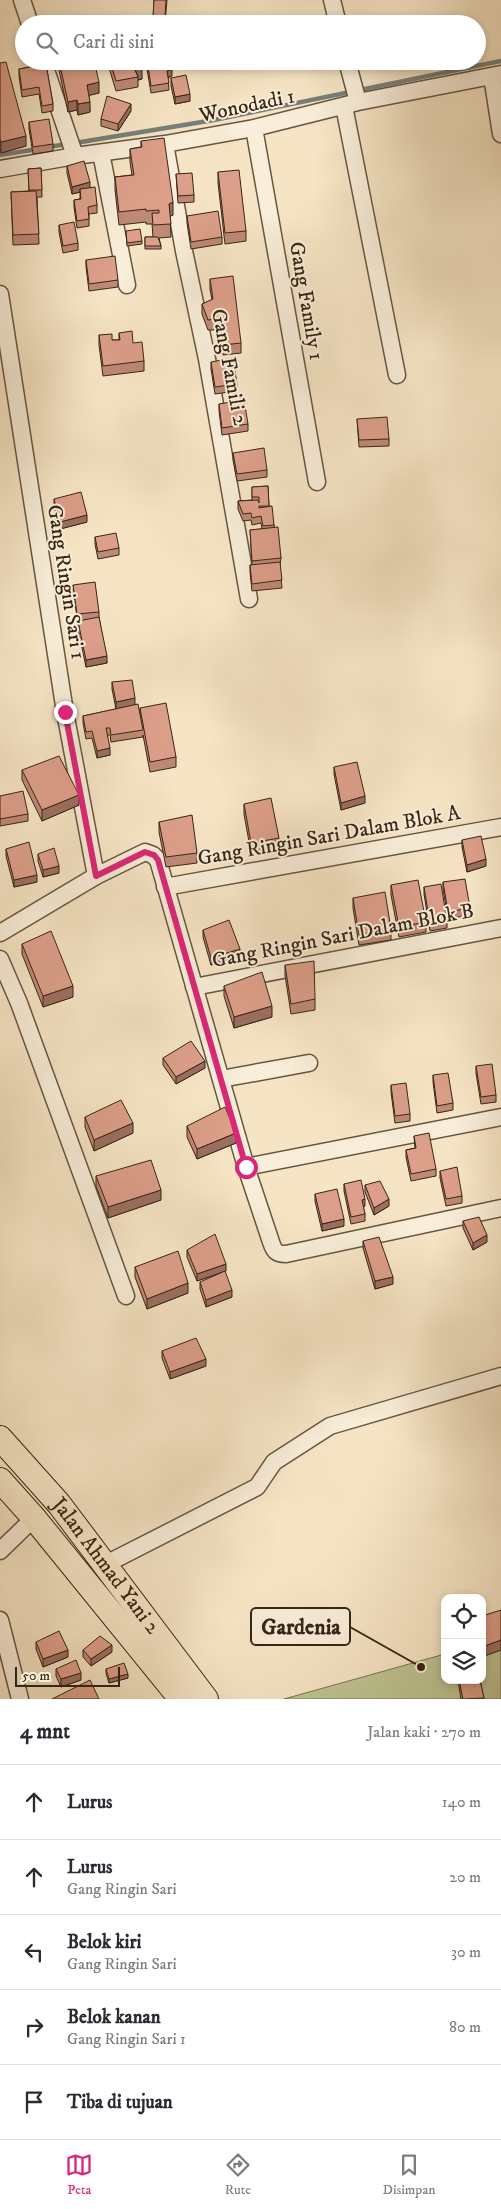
<!DOCTYPE html>
<html lang="id">
<meta charset="utf-8">
<style>
:root{--surface:#fff;--page:#f2f2f3;--text:#2b2b33;--muted:#7c7c81;--line:#e1e1e2;--accent:#db2777}
body{margin:0;font-family:"IM FELL DW Pica",serif;background:var(--page);color:var(--text)}
.controls{position:absolute;right:15px;bottom:15px;display:grid;overflow:hidden;border-radius:10px;box-shadow:0 2px 8px #0003}
.controls button{width:45px;height:45px;display:grid;place-items:center;padding:0;border:0;border-bottom:1px solid var(--line);background:var(--surface);color:var(--text);font:25px sans-serif}
.scale{position:absolute;left:15px;bottom:12px;width:105px;box-sizing:border-box;padding-left:5px;border:2px solid #372516;border-top:0;font-size:14px;line-height:18px;white-space:nowrap;color:#372516;-webkit-text-stroke:4px #f9eed9;paint-order:stroke}
.stop{position:absolute;width:15px;height:15px;margin:-11px;border:4px solid #db2777;border-radius:50%;background:#fff}
.stop.end{background:#db2777;border-color:#fff;box-shadow:0 1px 5px #0008}
.list{margin:0;padding:0;list-style:none}
h2{display:flex;justify-content:space-between;align-items:center;height:65px;margin:0;padding:0 20px;font-size:21px}
h2 small{font-size:16px;font-weight:400;color:var(--muted)}
.list li{display:grid;grid-template-columns:32px 1fr auto;gap:15px;align-items:center;box-sizing:border-box;height:75px;padding:0 20px;border-top:1px solid var(--line)}
.list b{display:block;font-size:19px;white-space:nowrap}
.list p{margin:0;font-size:16px;white-space:nowrap;color:var(--muted)}
.list em{font-size:16px;font-style:normal;color:var(--muted)}
.icon{flex:none;width:28px;height:28px;fill:none;stroke:currentColor;stroke-width:2;stroke-linecap:round;stroke-linejoin:round}
.map{position:relative;flex:none;width:501px;height:1699px;overflow:hidden}
.search{position:absolute;background:var(--surface);box-shadow:0 2px 8px #0003;left:15px;right:15px;top:15px;height:55px;display:flex;align-items:center;gap:12px;box-sizing:border-box;padding:0 18px;border-radius:28px;color:var(--muted);font-size:19px}
.sheet{height:440px;background:var(--surface)}
nav{display:flex;justify-content:space-around;align-items:center;box-sizing:border-box;height:70px;border-top:1px solid var(--line);background:var(--surface);font-size:14px;color:var(--muted)}
nav a{display:grid;justify-items:center;gap:2px}
nav .on{color:var(--accent)}
.map>svg:first-child{display:block}
.green{fill:#bec493;stroke:#7a7454}
.lines{fill:none;stroke-linecap:round;stroke-linejoin:round}
.stream{stroke:#76807b;stroke-width:4.5}
.minor-casing{stroke:#675542;stroke-width:19}
.highway-casing{stroke:#372516;stroke-width:26}
.minor{stroke:#f9eed9;stroke-width:16}
.highway{stroke:#f6e5c5;stroke-width:24}
.wall{fill:#be8977;stroke:#372516}
.shaded-wall{fill:#9b6f61;stroke:#372516}
.building{fill:#dd9f8a;stroke:#372516}
.route{stroke:#db2777;stroke-width:6}
.labels{text-anchor:middle;dominant-baseline:central;stroke-width:4;stroke-linejoin:round;paint-order:stroke}
.street-label{font-size:21px;fill:#372516;stroke:#f9eed9}
.leader{fill:none;stroke:#372516;stroke-width:2}
.callout-dot{fill:#372516;stroke:#f9eed9;stroke-width:2}
.callout{fill:#f9eed9;stroke:#372516;stroke-width:2}
.callout-label{font-size:22px;text-anchor:middle;font-weight:bold;fill:#372516}
</style>
<div class="map">
<svg width="501" height="1699" viewBox="0 0 501 1699">
<rect width="100%" height="100%" fill="#f6e5c5"/>
<filter id="stains"><feTurbulence type="fractalNoise" baseFrequency=".004" numOctaves="4"/><feColorMatrix values="0 0 0 0 .2 0 0 0 0 .09 0 0 0 0 .02 0 0 0 .5 -.17"/></filter>
<radialGradient id="worn" r=".72"><stop offset=".6" stop-color="#630" stop-opacity="0"/><stop offset="1" stop-color="#630" stop-opacity=".3"/></radialGradient>
<path class="green" d="M501,1638v61h-217l161,-45v26h37v-36z"/>
<g class="lines">
<path class="stream" d="M75,143l139,-23 287,-59
M48,147l20,-3
M0,155l38,-6"/>
<defs>
<path id="minor" d="M22,0l8,24
M332,0l6,24
M43,61l32,95
M347,61l11,41
M492,76l9,58
M344,106l53,269
M254,128l63,354
M165,144l19,107 23,108 42,240
M101,153l26,132
M0,169l75,-13 90,-12 89,-16 104,-26 143,-28
M0,294l65,418 31,164
M165,887l336,-60
M0,933l96,-57 49,-24 8,3 5,5 88,307 25,75c3,9 5,12 15,12l215,-46
M0,959l19,44 107,293
M194,987l307,-59
M221,1079l88,-16
M246,1167l255,-50
M0,1551l34,-33
M104,1565l153,-78 17,-25 56,-36 171,-50
M0,1620l20,79"/>
<g id="highway">
<path id="s1" d="M0,1438l59,66 147,195"/>
<path d="M0,1480l34,38 147,181"/>
</g>
</defs>
<use href="#minor" class="minor-casing"/>
<use href="#highway" class="highway-casing"/>
<use href="#minor" class="minor"/>
<use href="#highway" class="highway"/>
</g>
<path class="wall" d="M154,0h13l-2,24 -12,-1z
M57,61h37l5,32 -10,2 1,17 -12,3 -1,-5 -9,2z
M107,61h32l3,18 -4,1v7l-22,4z
M147,61l25,15 -4,2 1,12 -18,3 -4,-24z
M0,63l26,83 -25,7 -1,-4z
M46,64l7,40v7l-11,2 -3,-19 -17,3 -3,-21v-7z
M171,78l19,23 -15,3 -4,-18z
M131,111l-13,20 -17,-5v-7z
M29,122l24,22v7l-20,3 -4,-25z
M141,141l32,74 -3,1 1,21 -12,1 2,8v3h-16v-12h8l-1,-13h-6v-2l-27,3 -4,-35v-13l17,-2 -2,-13v-13l11,-2z
M67,166l23,21 7,18v8l-8,1v12l-12,2 -3,-21v-7l6,-1v-7l-8,2 -5,-21z
M41,168l1,29h-5l2,47 -26,1 -2,-53 18,-1 -1,-22z
M218,172l28,59v10l-21,3 -7,-61z
M176,174l18,21v7l-16,1z
M187,216l35,21v7l-31,5 -4,-26z
M59,225l19,18v7l-15,3 -4,-21z
M126,231l16,10v3l-15,2z
M86,260l32,20v7l-29,4 -3,-24z
M210,279l31,64v10l-18,2 -2,-14 -4,-2 -1,-9h-8l-6,-16v-10l10,-4 -2,-11z
M119,333l14,10 11,18v10l-41,5 -4,-31v-10l13,5h7z
M211,362l26,22v7l-22,3 -4,-25z
M219,404l29,20v7l-26,4 -3,-24z
M357,419l32,20v7l-30,1z
M233,453l34,17v7l-30,4 -4,-21z
M268,486l1,21 5,18 7,33 -1,7 2,23 -30,3 -2,-19v-7h2l-2,-35 12,-1 -1,-6 -9,2 -1,-5 -8,1 -5,-12v-8l14,-1v-13z
M54,499l33,23 -27,7 -6,-23z
M95,537l24,11v7l-21,4 -3,-15z
M73,585l26,27v5l8,46 -21,4 -8,-38v-7l-5,-30z
M112,682l23,22 5,10v-6l36,49v10l-26,5 -7,-37v2l-32,5 -1,-7h-3l3,20 -13,3 -5,-20 -6,1 -3,-16v-7l33,-7 -4,-20z
M334,767l31,36 -24,7 -7,-36z
M22,770l57,35 -37,16 -20,-41z
M0,796l28,18v7l-28,5z
M244,804l35,34v11l-28,4 -7,-39z
M159,822l38,31v10l-31,4 -7,-35z
M462,840l24,26 -19,6 -5,-25z
M6,849l31,33 -23,5 -8,-31z
M38,854l21,19 -16,4 -5,-16z
M443,882l27,26v7l-22,4 -5,-30z
M391,885l35,37v10l-27,5 -8,-42z
M424,887l23,34v7l-17,3 -6,-37z
M353,898l38,31v11l-32,5 -6,-37z
M203,930l37,26 -29,9 -8,-28z
M22,944l51,53 -30,10 -21,-53z
M285,965l30,34v11l-24,4 -6,-39z
M224,986l48,31 -38,11 -10,-32z
M163,1058l42,10 -29,16 -13,-19z
M476,1066l20,29v7l-15,2 -5,-31z
M433,1075l20,28v7l-16,3 -4,-31z
M391,1085l19,29v7l-15,2 -4,-31z
M85,1117l48,16 -39,18 -9,-24z
M187,1126l49,17 -39,16 -10,-22z
M414,1136l22,33v7l-25,5 -5,-24v-7l9,-2z
M440,1171l22,25v7l-16,3 -6,-28z
M96,1176l65,24 -53,18 -12,-32z
M344,1184l21,22 -2,1 2,7v7l-14,3 -7,-33z
M365,1185l24,21 -15,9 -9,-23z
M315,1194l29,32 -22,5 -7,-30z
M463,1221l24,21 -14,8 -10,-22z
M363,1241l30,43 -18,5 -12,-41z
M187,1250l39,21 -29,10 -10,-24z
M135,1267l53,26 -41,16 -12,-32z
M200,1282l32,15 -26,10 -6,-18z
M162,1351l44,15 -36,13 -8,-21z
M36,1642l32,15 -25,10 -7,-18z
M83,1650l29,2 -21,14 -8,-9z
M56,1669l25,11 -20,7 -5,-11z
M106,1669l22,9 -19,5 -3,-10z
M458,1680h22l4,19h-23z"/>
<path class="shaded-wall" d="M142,68v11l-4,1v-3l-3,-7z
M172,69v7l-5,2v-7z
M99,82v11l-12,3v-11z
M190,94v7l-15,3v-7z
M77,100v10l-9,2v-10z
M90,102v10l-12,3v-11z
M131,104v7l-13,20v-7z
M26,136v10l-25,7v-11z
M90,182v7h-10v3l-8,2v-7z
M173,202v13l-4,2v-13z
M87,515v7l-27,7v-7z
M107,656v7l-21,4v-7z
M135,698v7l-19,4v-7z
M110,748v7l-13,3v-7z
M79,795v10l-37,16v-11z
M365,796v7l-24,7v-7z
M486,859v7l-19,6v-7z
M59,866v7l-16,4v-7z
M37,875v7l-23,5v-7z
M240,949v7l-29,9v-7z
M73,986v11l-30,10v-11z
M272,1006v11l-38,11v-11z
M205,1061v7l-29,16v-7z
M133,1123v10l-39,18v-11z
M236,1133v10l-39,16v-10z
M161,1190v10l-53,18v-11z
M365,1199v7l-3,1v-7z
M389,1199v7l-15,9v-7z
M344,1219v7l-22,5v-7z
M487,1235v7l-14,8v-7z
M226,1264v7l-29,10v-7z
M393,1277v7l-18,5v-8z
M188,1283v10l-41,16v-10z
M232,1290v7l-26,10v-7z
M206,1359v7l-36,13v-7z
M501,1640v10l-19,7v-10z
M112,1645v7l-21,14v-7z
M68,1650v7l-25,10v-8z
M81,1673v7l-20,7v-8z
M128,1674v4l-19,5v-4z"/>
<path class="building" d="M154,0h12l-1,16h-12z
M146,16l2,8h-35z
M59,61h35l5,21 -12,3 3,17 -12,2 -1,-4 -9,2z
M110,61h29l3,7 -7,2 3,7 -22,4z
M147,61h23l2,8 -5,2 2,12 -18,3z
M6,62l20,74 -25,6 -1,-3v-76z
M46,64l7,40 -11,2 -3,-19 -17,3 -3,-21z
M186,75l4,19 -15,3 -4,-19z
M107,96l24,8 -13,20 -17,-5z
M49,119l4,25 -20,3 -4,-25z
M164,138l9,64 -4,2 2,20 -18,1 -1,-12h7v-3l-13,1v-2l-27,3 -4,-35 19,-2 -4,-26 12,-2 -1,-6z
M84,161l6,21 -18,5 -5,-21z
M41,168l1,22h-13l-1,-21z
M239,170l7,61 -21,2 -7,-61z
M192,173l2,22 -16,1 -2,-22z
M95,187l2,18 -9,2 1,12 -12,2 -3,-21 7,-1 -1,-10z
M36,191l3,43 -26,1 -2,-43z
M218,211l4,26 -31,5 -4,-26z
M74,222l4,21 -15,3 -4,-21z
M140,229l2,12 -15,2 -1,-12z
M145,237h13l3,9h-16z
M115,256l3,24 -29,4 -3,-24z
M233,276l8,67 -18,2 -2,-15 -4,-1 -1,-10 -8,1 -6,-16 11,-5 -3,-20z
M132,331l1,12 9,-1 2,19 -41,5 -4,-31 13,-1v6h8l-1,-7z
M233,358l4,26 -22,3 -4,-25z
M244,400l4,24 -26,4 -3,-24z
M387,417l2,22 -30,1 -2,-21z
M264,448l3,22 -30,4 -4,-21z
M268,486l1,20h-10v2l13,-2 2,19 -11,1 -2,-10 -9,2 -1,-5 -8,1 -5,-13 20,-1 1,3v-6h-7v-10z
M81,492l6,23 -27,7 -6,-23z
M278,527l3,31 -29,3 -2,-31z
M116,533l3,15 -21,4 -3,-15z
M280,562l2,18 -30,4 -2,-19z
M95,582l4,30 -22,2 -4,-29z
M99,617l8,39 -21,4 -8,-39z
M132,680l3,18 -19,4 -4,-20z
M166,703l10,54 -26,5 -10,-54z
M138,704l5,26 -32,5 -1,-7h-4l4,20 -13,3 -5,-20 -6,1 -3,-16z
M59,756l20,39 -37,15 -20,-40z
M357,762l8,34 -24,7 -7,-36z
M23,791l5,23 -28,5v-23z
M271,798l8,40 -28,5 -7,-39z
M192,815l5,38 -31,4 -7,-35z
M481,836l5,23 -19,6 -5,-25z
M29,842l8,33 -23,5 -8,-31z
M54,848l5,18 -16,4 -5,-16z
M465,879l5,29 -22,4 -5,-30z
M418,880l8,42 -27,5 -8,-42z
M441,884l6,37 -17,3 -6,-37z
M385,892l6,37 -32,6 -6,-37z
M229,920l11,29 -29,9 -8,-28z
M51,931l22,55 -30,10 -21,-52z
M314,961l1,38 -24,5 -6,-39z
M262,972l10,34 -38,11 -10,-31z
M191,1041l14,20 -29,16 -13,-19z
M492,1064l4,31 -15,2 -5,-31z
M448,1073l5,30 -16,3 -4,-31z
M406,1083l4,31 -15,2 -4,-31z
M121,1100l12,23 -39,17 -9,-23z
M225,1107l11,26 -39,16 -10,-23z
M429,1133l7,36 -25,5 -5,-24 10,-2 -2,-12z
M151,1160l10,30 -53,17 -12,-31z
M457,1167l5,29 -16,3 -6,-28z
M361,1180l4,19 -3,1 3,14 -14,3 -7,-33z
M380,1181l9,18 -15,9 -9,-23z
M337,1189l7,30 -22,5 -7,-30z
M479,1217l8,18 -14,8 -10,-22z
M215,1234l11,30 -29,10 -10,-24z
M379,1237l14,40 -18,4 -12,-40z
M178,1251l10,32 -41,16 -12,-32z
M225,1271l7,19 -26,10 -6,-18z
M196,1338l10,21 -36,13 -8,-21z
M501,1610v30l-19,7v-31z
M59,1631l9,19 -25,9 -7,-17z
M100,1636l12,9 -21,14 -8,-9z
M76,1660l5,13 -20,6 -5,-10z
M124,1663l4,11 -19,5 -3,-10z
M90,1680l9,19h-47z
M459,1680h21l4,18 -21,1z"/>
<g class="lines">
<path class="route" d="M65,712l31,164 49,-24 9,3 4,5 88,307"/>
</g>
<g class="labels">
<g class="street-label">
<text transform="translate(247 106) rotate(-12)">Wonodadi 1</text>
<text transform="translate(306 301) rotate(80)">Gang Family 1</text>
<text transform="translate(229 367) rotate(79)">Gang Famili 2</text>
<text transform="translate(66 582) rotate(81)">Gang Ringin Sari 1</text>
<text transform="translate(329 836) rotate(-10)">Gang Ringin Sari Dalam Blok A</text>
<text transform="translate(343 936) rotate(-11)">Gang Ringin Sari Dalam Blok B</text>
<text stroke="none"><textPath href="#s1" startOffset="166">Jalan Ahmad Yani 2</textPath></text>
</g>
</g>
<path class="leader" d="M421 1667L350 1627"/>
<circle class="callout-dot" cx="421" cy="1667" r="5"/>
<rect class="callout" x="251" y="1608" width="99" height="37" rx="5"/>
<g class="callout-label">
<text x="301" y="1634">Gardenia</text>
</g>
<rect width="100%" height="100%" filter="url(#stains)"/>
<rect width="100%" height="100%" fill="url(#worn)"/>
</svg>
<div class="controls">
<button><svg class="icon" aria-label="locate" viewBox="0 0 24 24"><circle cx="12" cy="12" r="6"/><path d="M12 2v4M12 18v4M2 12h4M18 12h4"/></svg></button>
<button><svg class="icon" aria-label="layers" viewBox="0 0 24 24"><path d="M12 4l9 5-9 5-9-5zM3 14l9 5 9-5"/></svg></button>
</div>
<div class="scale">50 m</div>
<div class="stop" style="left:246px;top:1167px"></div>
<div class="stop end" style="left:65px;top:712px"></div>
<div class="search"><svg class="icon" aria-label="search" viewBox="0 0 24 24"><circle cx="10" cy="10" r="6"/><path d="M15 15l6 6"/></svg>Cari di sini</div>
</div>
<section class="sheet">
<h2>4 mnt<small>Jalan kaki · 270 m</small></h2>
<ul class="list">
<li><svg class="icon" aria-label="ahead" viewBox="0 0 24 24"><path d="M12 20V5M6 11l6-6 6 6"/></svg><div><b>Lurus</b></div><em>140 m</em></li>
<li><svg class="icon" aria-label="ahead" viewBox="0 0 24 24"><path d="M12 20V5M6 11l6-6 6 6"/></svg><div><b>Lurus</b><p>Gang Ringin Sari</p></div><em>20 m</em></li>
<li><svg class="icon" aria-label="left" viewBox="0 0 24 24"><path d="M17 20v-9H6M10 6l-5 5 5 5"/></svg><div><b>Belok kiri</b><p>Gang Ringin Sari</p></div><em>30 m</em></li>
<li><svg class="icon" aria-label="right" viewBox="0 0 24 24"><path d="M7 20v-9h11M14 6l5 5-5 5"/></svg><div><b>Belok kanan</b><p>Gang Ringin Sari 1</p></div><em>80 m</em></li>
<li><svg class="icon" aria-label="arrive" viewBox="0 0 24 24"><path d="M6 21V4h12l-3 4 3 4H6"/></svg><div><b>Tiba di tujuan</b></div></li>
</ul>
</section>
<nav>
<a class="on"><svg class="icon" aria-label="map" viewBox="0 0 24 24"><path d="M3 6l6-2 6 2 6-2v14l-6 2-6-2-6 2zM9 4v14M15 6v14"/></svg>Peta</a>
<a><svg class="icon" aria-label="directions" viewBox="0 0 24 24"><path d="M12 3l9 9-9 9-9-9zM9 14v-3h6M13 9l2 2-2 2"/></svg>Rute</a>
<a><svg class="icon" aria-label="saved" viewBox="0 0 24 24"><path d="M7 4h10v16l-5-4-5 4z"/></svg>Disimpan</a>
</nav>
